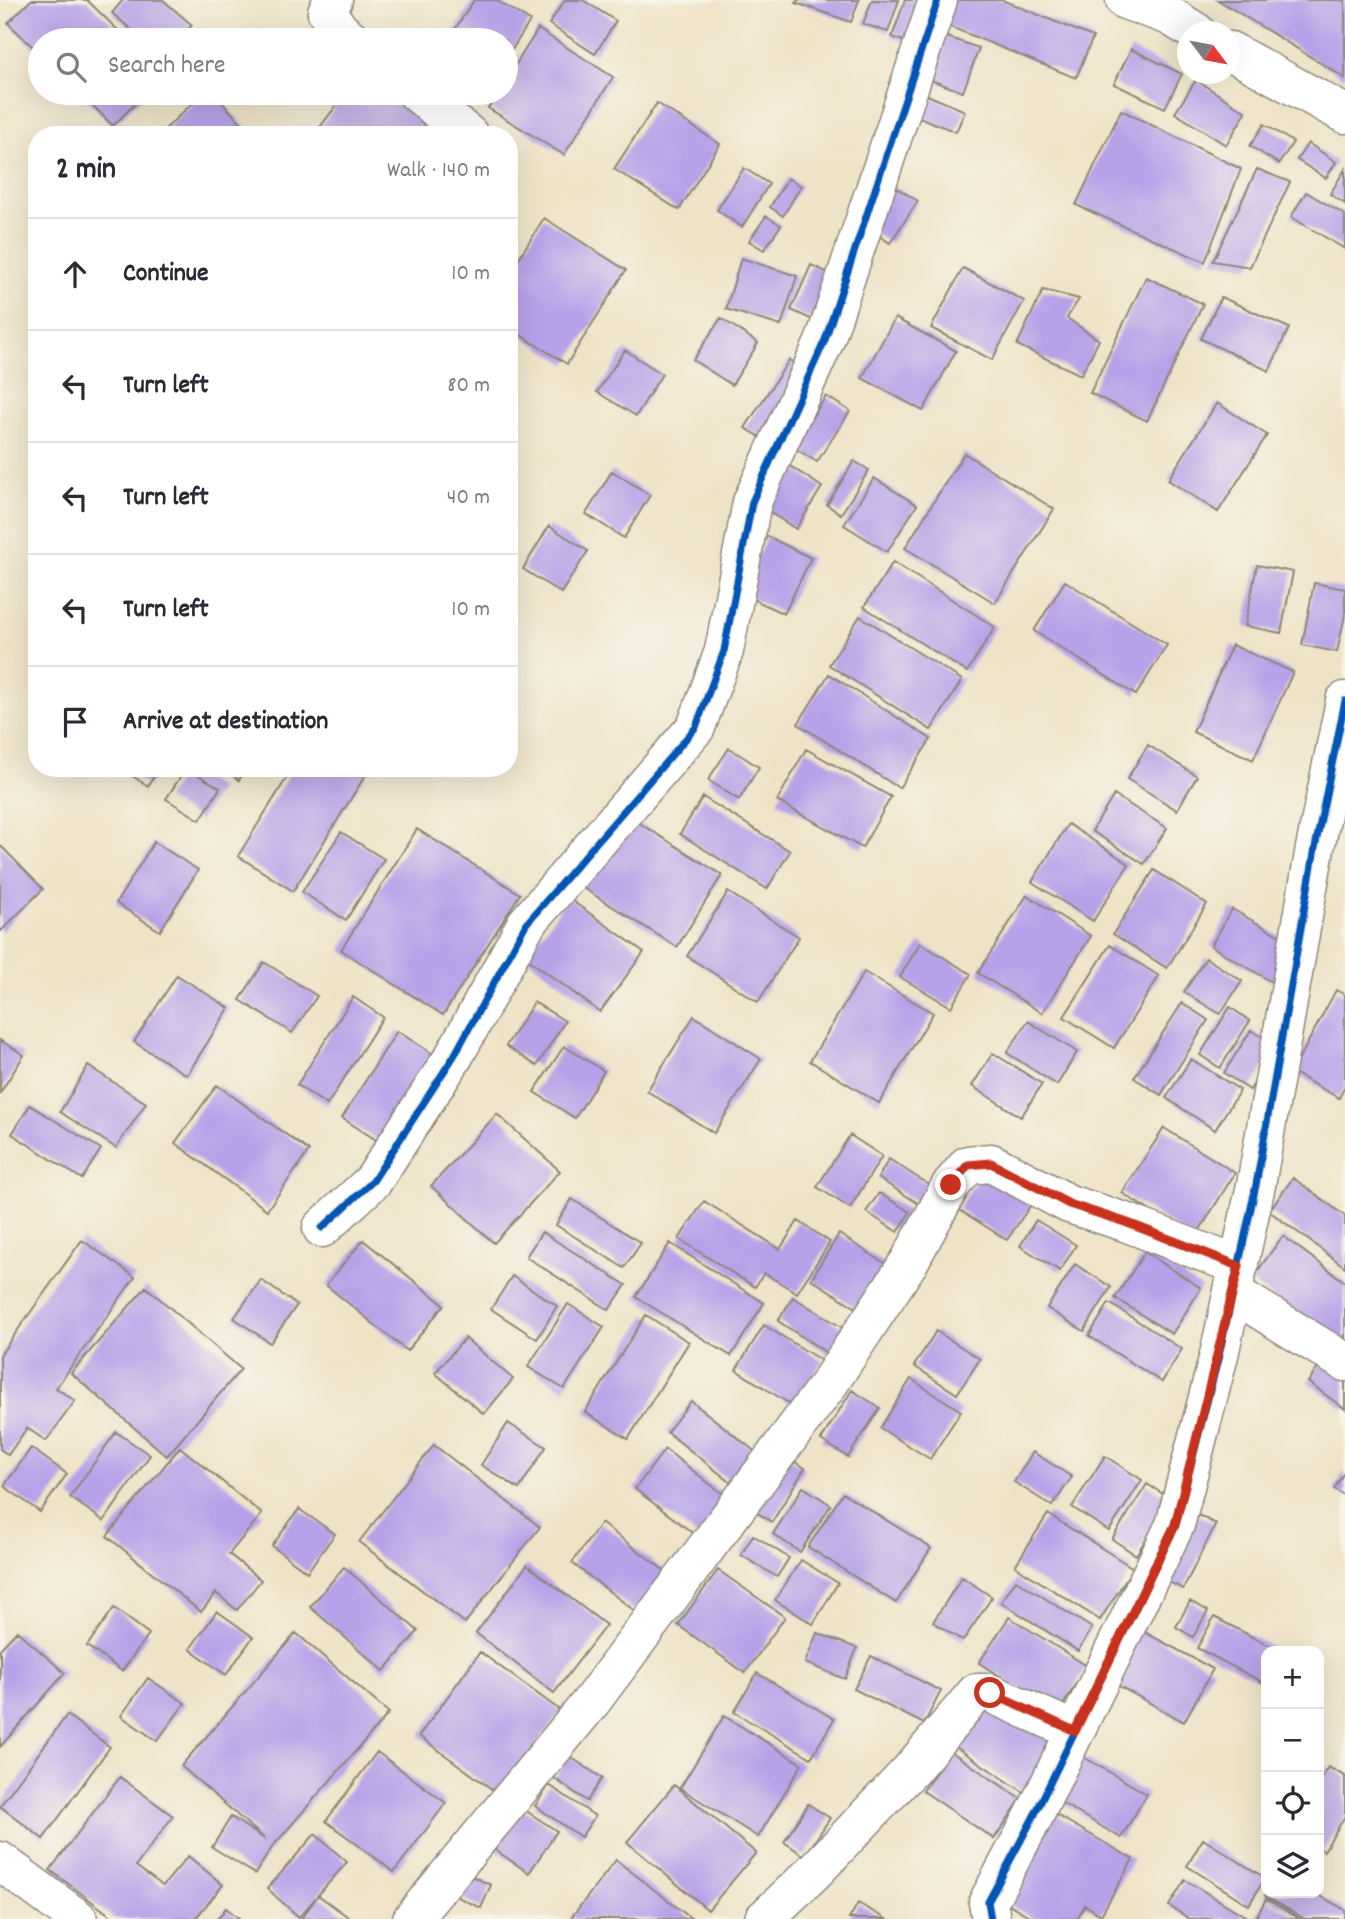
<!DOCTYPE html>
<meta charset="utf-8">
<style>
:root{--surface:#fff;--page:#f2f2f3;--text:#2b2b33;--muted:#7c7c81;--line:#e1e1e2}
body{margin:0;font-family:Dekko,sans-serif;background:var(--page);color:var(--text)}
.controls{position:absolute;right:21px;bottom:21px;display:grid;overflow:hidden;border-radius:14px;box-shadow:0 7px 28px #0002}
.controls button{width:63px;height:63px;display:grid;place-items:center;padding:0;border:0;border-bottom:2px solid var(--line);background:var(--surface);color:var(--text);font:35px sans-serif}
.compass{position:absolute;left:1177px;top:21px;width:63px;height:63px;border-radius:50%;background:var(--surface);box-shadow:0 7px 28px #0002;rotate:122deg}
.stop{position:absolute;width:21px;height:21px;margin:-16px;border:5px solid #c8321e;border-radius:50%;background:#fff}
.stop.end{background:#c8321e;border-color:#fff;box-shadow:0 2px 7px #0008}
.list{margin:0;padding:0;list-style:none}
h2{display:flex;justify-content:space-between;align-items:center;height:91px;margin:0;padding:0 28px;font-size:30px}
h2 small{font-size:23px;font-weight:400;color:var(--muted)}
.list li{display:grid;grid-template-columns:46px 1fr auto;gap:21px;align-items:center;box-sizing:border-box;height:112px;padding:0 28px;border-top:2px solid var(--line)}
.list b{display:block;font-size:26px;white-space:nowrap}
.list em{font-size:23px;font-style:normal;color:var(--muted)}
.icon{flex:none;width:38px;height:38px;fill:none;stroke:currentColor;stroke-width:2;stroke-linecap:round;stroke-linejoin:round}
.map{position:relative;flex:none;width:1345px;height:1919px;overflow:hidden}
.search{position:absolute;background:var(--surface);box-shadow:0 7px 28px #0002;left:28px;top:28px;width:490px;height:77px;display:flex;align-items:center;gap:18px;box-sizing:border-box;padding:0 24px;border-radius:38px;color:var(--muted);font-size:26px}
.panel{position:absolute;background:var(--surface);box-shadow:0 7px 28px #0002;left:28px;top:126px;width:490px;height:651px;border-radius:28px}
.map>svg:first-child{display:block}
.building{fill:#b7a1e8}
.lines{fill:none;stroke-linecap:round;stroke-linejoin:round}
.street-casing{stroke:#8d8779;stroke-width:41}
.street{stroke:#fff;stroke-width:38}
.cycleway-casing{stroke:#f7f3e8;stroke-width:11}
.cycleway{stroke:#0057b8;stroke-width:7}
.route{stroke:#c8321e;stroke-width:9}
</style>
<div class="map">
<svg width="1345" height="1919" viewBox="0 0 1345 1919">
<rect width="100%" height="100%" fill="#f7f3e8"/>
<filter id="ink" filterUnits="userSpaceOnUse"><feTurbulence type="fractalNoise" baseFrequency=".0143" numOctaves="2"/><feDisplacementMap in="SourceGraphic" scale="14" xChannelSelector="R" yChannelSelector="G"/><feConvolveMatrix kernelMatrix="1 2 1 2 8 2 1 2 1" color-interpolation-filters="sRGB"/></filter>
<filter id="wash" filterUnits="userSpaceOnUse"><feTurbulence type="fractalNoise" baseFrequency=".00686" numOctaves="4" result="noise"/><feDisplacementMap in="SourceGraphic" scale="28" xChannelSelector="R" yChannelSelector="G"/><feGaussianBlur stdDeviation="1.57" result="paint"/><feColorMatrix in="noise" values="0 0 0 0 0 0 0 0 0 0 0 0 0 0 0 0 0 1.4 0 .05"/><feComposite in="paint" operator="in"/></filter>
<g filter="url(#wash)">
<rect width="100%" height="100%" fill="#efe3c7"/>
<g id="blocks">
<path class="building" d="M31,0h56l41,40h-88v14l-32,-31z
M123,0h40l29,25 -13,15h-36l-31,-27z
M474,0h22l34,21 -24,38v-19h-58z
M565,0h18l33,21 -21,33 -46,-30z
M798,0h61l-8,22 -55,-19z
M872,0h27l-11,32 -25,-8z
M905,0h28l-17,46 -24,-9z
M951,0h51l91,37 -17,41 -135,-55z
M1218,0h127v78z
M538,29l75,48 -49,78 -76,-47 10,-15h8v-13z
M930,31l49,17 -16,44 -49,-18z
M1131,49l51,25 -17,34 -51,-24z
M1196,80l50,32 -20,33 -51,-32z
M80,93h66l-33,33z
M203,93h10l40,42h-94z
M346,93h42l56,42h-130z
M925,94l40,17 -9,21 -40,-16z
M657,103l63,41 -41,66 -65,-41z
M1121,110l120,59 -36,93 -129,-57z
M1264,124l29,18 -14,22 -29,-18z
M1308,143l28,19 -10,16 -29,-18z
M744,168l25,16 -27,43 -25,-17z
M1257,169l33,13 -40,85 -37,-6z
M1345,169v35l-15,-10z
M788,178l13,8 -18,30 -13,-9z
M892,185l26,16 -28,42 -24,-16z
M1306,192l39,23v34l-54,-32z
M766,216l15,9 -17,25 -15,-9z
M544,218l82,52 -59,94 -58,-36v-54z
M741,258l56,18 -16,50 -55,-17z
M811,265l27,12 -21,45 -26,-12z
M963,268l61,33 -32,59 -61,-32z
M1146,277l57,27 -56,117 -57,-28z
M1043,290l36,9 -12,19 32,22 -18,35 -64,-30z
M1221,297l68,31 -20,43 -68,-32z
M721,318l37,25 -26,42 -39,-25z
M895,318l61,33 -33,60 -61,-33z
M625,350l37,24 -26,42 -39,-24z
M789,360l16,10 -43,68 -17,-10z
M826,396l24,15 -33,51 -24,-15z
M1217,403l50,32 -49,77 -50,-32z
M964,453l90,56 -59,94 -90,-55z
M854,461l15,9 -28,44 -14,-9z
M784,462l38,25 -26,42 -39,-25z
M612,471l38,24 -26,43 -38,-24z
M874,478l43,27 -30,47 -43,-27z
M549,526l39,25 -27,42 -38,-24z
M767,536l44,22 -27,56 -44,-21z
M893,562l102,65 -28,45 -103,-65z
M1257,565l36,7 -12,61 -36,-7z
M1065,581l102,64 -31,50 -102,-64z
M1314,583l31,6v26l-8,37 -35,-7z
M860,616l102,64 -31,50 -102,-65z
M1232,645l61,27 -40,88 -60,-28z
M829,674l102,65 -32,49 -101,-64z
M1148,745l49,31 -20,34 -50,-31z
M729,748l30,19 -20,33 -31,-20z
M806,749l85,48 -29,51 -85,-47z
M120,768h39l-11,18z
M186,768l34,20 -20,32 -34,-21z
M221,768h26l-8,12z
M293,768h77l-77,123 -55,-35z
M1114,795l53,33 -23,36 -52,-33z
M703,797l87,54 -23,38 -87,-55z
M625,814l97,61 -45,72 -97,-61z
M1068,824l61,40 -36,57 -61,-39z
M417,829l103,65 -77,121 -102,-65z
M341,832l43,27 -38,61 -44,-28z
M154,842l44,28 -38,61 -44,-28z
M0,845l43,44 -43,43z
M1154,870l53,34 -40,64 -54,-34z
M728,892l71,45 -41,65 -71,-46z
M1027,895l64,41 -49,77 -64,-40z
M568,898l76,54 -44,60 -75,-55z
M1232,909l62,35 -22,38 -61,-36z
M920,943l51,31 -20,33 -51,-30z
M1110,945l49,31 -45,72 -50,-31z
M1206,958l36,23 -22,33 -36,-22z
M264,962l53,34 -25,37 -52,-33z
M864,972l69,41 -54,90 -69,-42z
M177,975l52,33 -42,67 -53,-33z
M1336,990l9,5v91l-6,12 -47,-26z
M353,997l30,20 -56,88 -30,-20z
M534,1002l31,19 -28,45 -31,-20z
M1182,1003l26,17 -47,75 -27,-17z
M1230,1007l20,14 -30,47 -20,-13z
M694,1016l67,43 -47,74 -67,-42z
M1028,1021l49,31 -20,33 -50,-32z
M1251,1030l26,16 -27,44 -26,-17z
M397,1031l50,32 -55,87 -50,-32z
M0,1040l24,15 -24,38z
M564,1046l40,25 -29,47 -41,-26z
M993,1053l49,31 -21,33 -49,-31z
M1191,1059l49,31 -25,40 -49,-32z
M88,1066l58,37 -30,45 -56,-36z
M217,1085l92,66 -42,59 -92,-67z
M30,1105l71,44 -19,30 -70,-45z
M497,1114l63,57 -66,72 -63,-57z
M1164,1128l71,45 -41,66 -72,-46z
M850,1135l32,21 -32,52 -33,-21z
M889,1159l51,33 -11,18 -51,-32z
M982,1171l50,32 -25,37 -49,-31z
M1293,1178l52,38v51l-76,-56z
M879,1193l31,19 -12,20 -32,-20z
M572,1199l69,44 -17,25 -68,-43z
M704,1201l76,48 18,-28 32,21 -33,51 -33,-20 -9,14 -76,-48z
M1036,1220l40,25 -16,26 -40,-25z
M542,1232l84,53 -17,25 -83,-53z
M839,1234l50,32 -28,45 -50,-32z
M1283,1236l62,46v69l-95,-70z
M82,1240l53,37 -79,111 19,13 -29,40 -19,-13 -19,27 -8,-6v-94z
M363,1240l81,65 -37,46 -81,-66z
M670,1243l94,60 -33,53 -95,-59z
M1145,1252l56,36 -29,46 -57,-36z
M1075,1264l36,23 -27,44 -37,-23z
M512,1276l45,30 -20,33 -46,-30z
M261,1280l36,25 -27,38 -36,-25z
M146,1287l95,82 -74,87 -96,-83z
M793,1297l53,33 -16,25 -52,-34z
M1109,1303l73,46 -20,33 -73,-46z
M568,1304l36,23 -40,62 -36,-22z
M646,1315l43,27 -61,97 -43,-27z
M764,1325l58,36 -29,45 -57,-36z
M936,1331l44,28 -23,35 -43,-28z
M465,1338l48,41 -29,35 -49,-41z
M1325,1358l20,14v37l-37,-27z
M911,1379l50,32 -31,48 -50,-31z
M852,1390l28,18 -32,49 -27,-17z
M691,1401l71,56 -24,31 -71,-56z
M508,1423l38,24 -27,42 -38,-24z
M116,1432l34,23 -46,66 -34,-24z
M434,1445l106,82 -75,96 -106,-81z
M180,1447l82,67 -33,40 32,26 -24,30 -21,-17 -15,19 -94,-76z
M31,1448l36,26 -27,38 -36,-26z
M665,1449l67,52 -30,39 -67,-51z
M779,1452l26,16 -33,54 -27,-17z
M1033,1452l39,25 -20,29 -38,-24z
M1105,1456l37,24 -33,51 -37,-24z
M1345,1471v25l-11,-7z
M1147,1484l24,15 -35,56 -24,-16z
M803,1487l28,18 -31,47 -27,-18z
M843,1493l88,55 -35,55 -88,-56z
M299,1509l36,25 -28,38 -35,-26z
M1194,1513l22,11 -33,65 -22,-11z
M1048,1514l85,54 -33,52 -85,-54z
M601,1523l68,51 -30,40 -67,-51z
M753,1535l36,23 -12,19 -36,-22z
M801,1560l37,23 -25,41 -38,-24z
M527,1565l79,60 -52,68 -78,-60z
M344,1567l74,64 -34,40 -74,-64z
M718,1570l67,47 -40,56 -67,-48z
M962,1577l30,20 -29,44 -30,-19z
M1016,1580l76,48 -14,23 -77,-49z
M1190,1601l18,10 -15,26 -17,-10z
M114,1608l35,26 -27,37 -35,-25z
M217,1611l36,26 -27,38 -36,-26z
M1009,1617l78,49 -29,47 -79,-50z
M1214,1617l66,34h-14v33l-69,-36z
M1137,1628l76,41 -29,53 -76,-42z
M17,1631l48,42 -65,74v-98z
M296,1633l93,80 -116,133 -18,28 -43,-27 19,-30 35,23 -85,-74z
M817,1633l40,15 -12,31 -40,-16z
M480,1652l81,59 -61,84 -81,-59z
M871,1656l70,35 -17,33 -70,-35z
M757,1673l77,46 -23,39 -77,-46z
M148,1678l37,25 -28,38 -36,-25z
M983,1690l79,53 -34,52 -80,-53z
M67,1715l43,32 -67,92 -43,-33z
M724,1716l78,48 -44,73 -78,-49z
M950,1751l71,48 -27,40 -71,-48z
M377,1752l69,51 -52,69 -68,-51z
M1080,1755l67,39 -26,44 -66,-39z
M569,1756l33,22 -15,23 -33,-23z
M1328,1767l17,9v40l-21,35 -5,-3v-65z
M120,1777l53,39 -37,50 27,20 25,-30 35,29 -28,34h-80l-65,-49z
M549,1785l46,31 -14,21 -46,-31z
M674,1785l82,68 -48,57 -81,-68z
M503,1796l54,35 -28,42 -53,-36z
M808,1804l22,14 -25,38 -21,-14z
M1053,1813l80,46 -32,56 -16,-10 -8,14h-43l-32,-19z
M315,1834l32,28 -48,55 -32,-28z
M1203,1839l62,39 -16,27 -62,-39z
M616,1860l76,59h-122z
M463,1872l28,13 -10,23 -28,-13z
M1185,1880l65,39h-60l-21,-13z
M1267,1893h48l30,17v9h-40l-40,-23z
M318,1895l33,24h-50z
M1266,1899l34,20h-45z
M858,1903l28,16h-37z
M226,1908l14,11h-23z"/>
</g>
</g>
<g filter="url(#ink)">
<use href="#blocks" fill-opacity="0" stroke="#8d8779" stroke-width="2"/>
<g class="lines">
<defs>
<path id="street" d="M333,0l-6,12 13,19 12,9
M1125,0l45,16 26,16
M1230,51l115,63
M417,93l52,42
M322,1228l51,-47 81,-125 72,-132 170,-197 28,-76 28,-149 73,-162 113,-340
M1233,1293l112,69
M0,1861l78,58
M412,1919l179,-217 237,-317 81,-123 42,-77 17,-20 23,-2 78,41 56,18 114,44
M764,1919l51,-48 95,-100 66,-78h14l85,38
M991,1919l-3,-17 47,-88 140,-289 44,-170 37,-170 59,-337 30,-147"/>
</defs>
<use href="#street" class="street-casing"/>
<use href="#street" class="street"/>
<defs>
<path id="cycleway" d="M322,1228l51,-47 81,-125 72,-132 170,-197 28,-76 28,-149 73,-162 113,-340
M991,1919l-3,-17 47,-88 140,-289 44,-170 37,-170 59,-337 30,-147"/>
</defs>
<use href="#cycleway" class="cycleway-casing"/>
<use href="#cycleway" class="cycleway"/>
</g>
</g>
<g class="lines" filter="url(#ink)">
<path class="route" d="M951,1185l17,-20 23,-2 78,41 56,18 114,44 -64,259 -100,206 -85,-38"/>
</g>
</svg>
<div class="controls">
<button>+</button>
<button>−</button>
<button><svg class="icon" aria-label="locate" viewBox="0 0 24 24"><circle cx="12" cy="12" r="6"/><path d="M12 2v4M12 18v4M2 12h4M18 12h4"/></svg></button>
<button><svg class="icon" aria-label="layers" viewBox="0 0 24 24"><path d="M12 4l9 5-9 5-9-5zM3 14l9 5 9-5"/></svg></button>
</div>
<svg class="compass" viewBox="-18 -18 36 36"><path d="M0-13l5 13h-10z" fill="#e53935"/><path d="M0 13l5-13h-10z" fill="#7c7c81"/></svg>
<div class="stop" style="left:990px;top:1693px"></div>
<div class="stop end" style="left:951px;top:1185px"></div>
<div class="search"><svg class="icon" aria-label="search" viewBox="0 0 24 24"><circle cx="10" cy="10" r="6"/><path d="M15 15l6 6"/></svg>Search here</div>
<section class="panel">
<h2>2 min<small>Walk · 140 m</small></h2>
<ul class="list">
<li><svg class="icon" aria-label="ahead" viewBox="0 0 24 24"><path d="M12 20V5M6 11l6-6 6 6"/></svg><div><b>Continue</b></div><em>10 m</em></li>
<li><svg class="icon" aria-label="left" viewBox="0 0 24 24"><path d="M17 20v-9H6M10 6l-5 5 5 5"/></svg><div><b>Turn left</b></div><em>80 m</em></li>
<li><svg class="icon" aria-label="left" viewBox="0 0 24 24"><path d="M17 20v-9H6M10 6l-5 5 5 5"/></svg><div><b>Turn left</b></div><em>40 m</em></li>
<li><svg class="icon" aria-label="left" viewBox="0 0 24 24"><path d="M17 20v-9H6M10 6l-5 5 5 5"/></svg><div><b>Turn left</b></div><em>10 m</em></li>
<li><svg class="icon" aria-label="arrive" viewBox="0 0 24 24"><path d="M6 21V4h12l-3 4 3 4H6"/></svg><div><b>Arrive at destination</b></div></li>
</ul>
</section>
</div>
